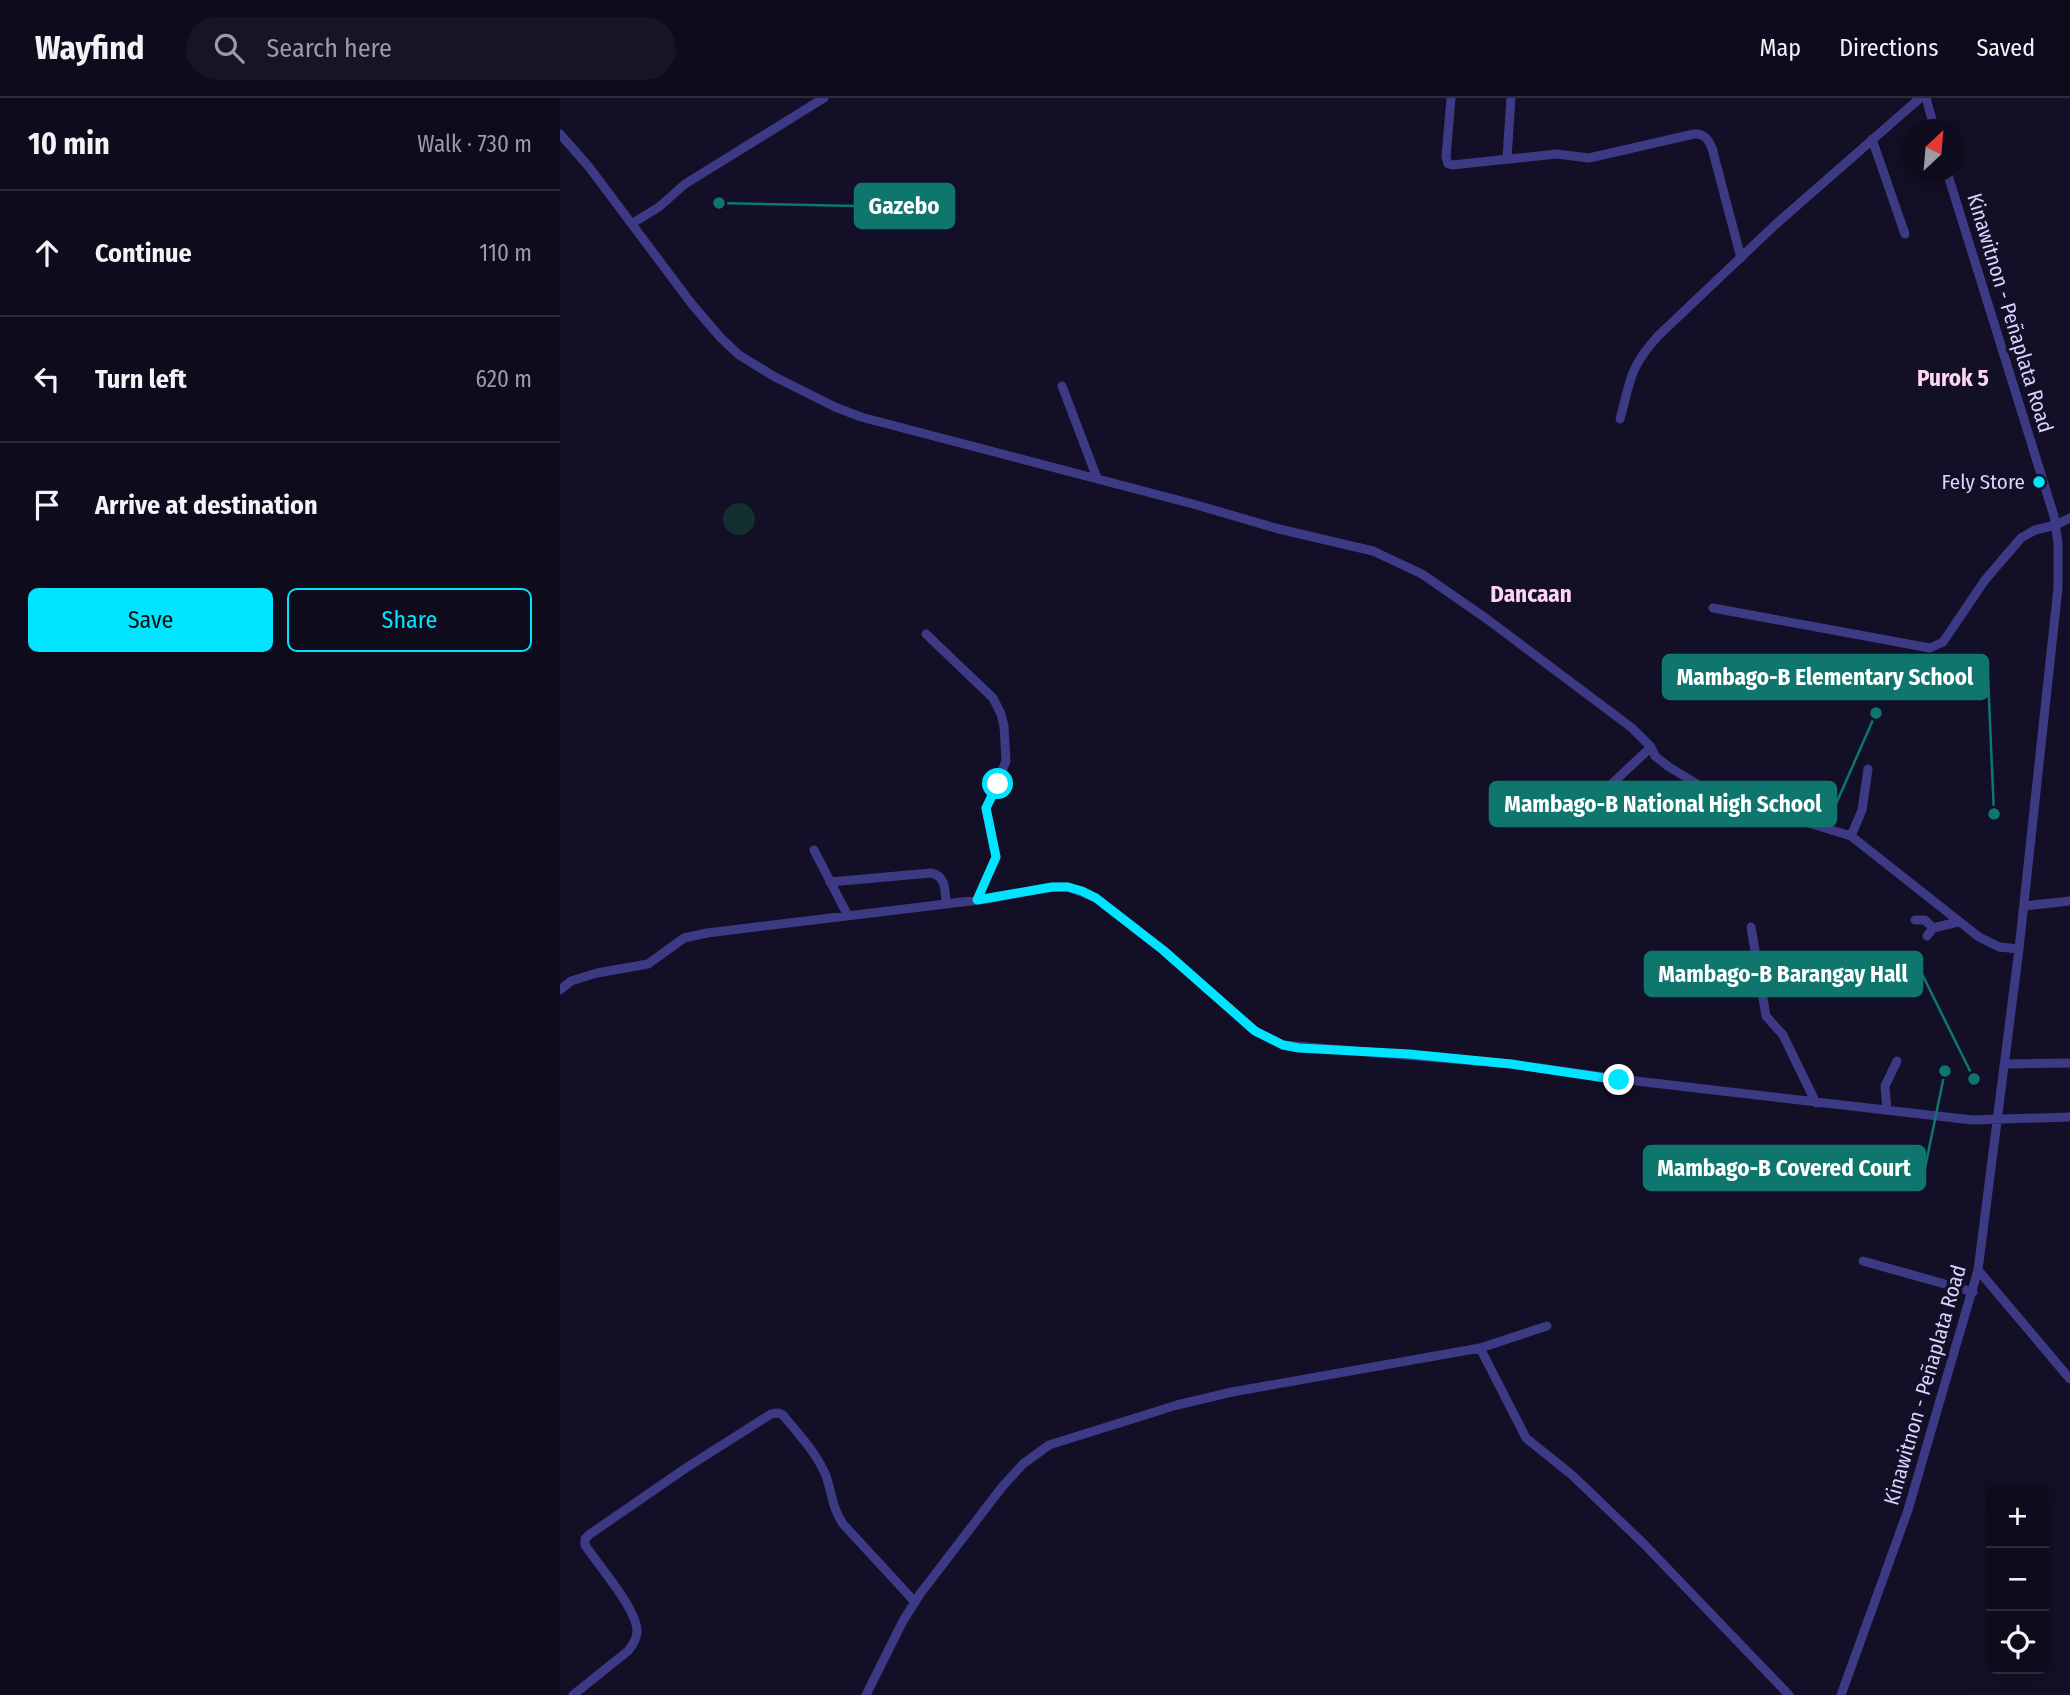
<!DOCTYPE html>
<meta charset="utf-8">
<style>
:root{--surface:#0e0b1c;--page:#171425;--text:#f1f3f6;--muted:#9b9ba3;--line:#2e2b3b;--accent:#00e5ff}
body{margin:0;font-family:"Fira Sans Condensed",sans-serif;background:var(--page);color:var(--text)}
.controls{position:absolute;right:21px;bottom:21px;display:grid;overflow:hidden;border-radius:10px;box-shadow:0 7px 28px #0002}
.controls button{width:63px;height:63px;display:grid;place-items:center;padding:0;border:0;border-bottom:2px solid var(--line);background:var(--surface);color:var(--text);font:35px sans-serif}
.compass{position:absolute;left:1342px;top:21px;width:63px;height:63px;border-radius:50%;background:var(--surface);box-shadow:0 7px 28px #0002;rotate:26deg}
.stop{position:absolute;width:21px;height:21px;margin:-16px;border:5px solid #00e5ff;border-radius:50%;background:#fff}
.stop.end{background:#00e5ff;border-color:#fff;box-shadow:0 2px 7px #0008}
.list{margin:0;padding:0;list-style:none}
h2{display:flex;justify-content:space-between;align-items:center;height:91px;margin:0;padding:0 28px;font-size:30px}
h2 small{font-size:23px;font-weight:400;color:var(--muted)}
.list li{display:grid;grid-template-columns:46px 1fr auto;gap:21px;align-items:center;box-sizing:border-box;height:126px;padding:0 28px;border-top:2px solid var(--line)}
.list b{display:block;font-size:26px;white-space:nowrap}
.list em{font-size:23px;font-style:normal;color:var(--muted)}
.actions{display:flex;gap:14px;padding:21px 28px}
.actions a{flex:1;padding:16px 0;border:2px solid var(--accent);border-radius:10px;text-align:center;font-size:24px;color:var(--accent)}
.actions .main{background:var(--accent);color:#111}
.icon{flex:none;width:38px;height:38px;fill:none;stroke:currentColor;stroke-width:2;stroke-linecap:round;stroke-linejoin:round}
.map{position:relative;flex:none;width:1510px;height:1597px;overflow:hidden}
header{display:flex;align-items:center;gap:42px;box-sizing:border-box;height:98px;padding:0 35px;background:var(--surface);border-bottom:2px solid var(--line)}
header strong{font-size:33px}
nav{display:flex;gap:38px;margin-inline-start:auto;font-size:24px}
.search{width:490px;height:63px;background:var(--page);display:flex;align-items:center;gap:18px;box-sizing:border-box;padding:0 24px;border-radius:38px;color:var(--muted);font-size:26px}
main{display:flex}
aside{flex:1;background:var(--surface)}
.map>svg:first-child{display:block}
.green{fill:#12302f}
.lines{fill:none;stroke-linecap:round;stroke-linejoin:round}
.minor{stroke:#3d3a85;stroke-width:9}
.route{stroke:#00e5ff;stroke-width:9}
.poi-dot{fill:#00e5ff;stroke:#130f26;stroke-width:2.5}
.labels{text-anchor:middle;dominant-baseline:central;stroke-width:7;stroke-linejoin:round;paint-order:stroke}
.street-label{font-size:21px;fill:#d9d4ff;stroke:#130f26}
.poi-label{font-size:21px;fill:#d9d4ff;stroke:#130f26;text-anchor:end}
.neighbourhood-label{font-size:23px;font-weight:bold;fill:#ffd6f0;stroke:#130f26}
.leader{fill:none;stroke:#0f766e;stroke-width:2.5}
.callout-dot{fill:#0f766e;stroke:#130f26;stroke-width:2.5}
.callout{fill:#0f766e;stroke:#0f766e;stroke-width:2.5}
.callout-label{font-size:23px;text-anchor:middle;font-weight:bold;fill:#fff}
</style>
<header>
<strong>Wayfind</strong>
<div class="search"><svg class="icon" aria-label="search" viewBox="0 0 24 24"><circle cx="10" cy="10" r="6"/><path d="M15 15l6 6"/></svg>Search here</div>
<nav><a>Map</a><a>Directions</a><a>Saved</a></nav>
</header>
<main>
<aside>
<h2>10 min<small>Walk · 730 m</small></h2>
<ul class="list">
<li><svg class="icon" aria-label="ahead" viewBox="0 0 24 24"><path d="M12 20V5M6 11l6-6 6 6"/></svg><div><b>Continue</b></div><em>110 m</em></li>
<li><svg class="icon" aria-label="left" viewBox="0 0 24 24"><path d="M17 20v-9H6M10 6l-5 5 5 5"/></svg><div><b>Turn left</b></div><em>620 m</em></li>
<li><svg class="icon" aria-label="arrive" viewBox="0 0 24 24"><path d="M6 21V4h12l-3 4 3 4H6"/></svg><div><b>Arrive at destination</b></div></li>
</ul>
<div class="actions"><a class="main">Save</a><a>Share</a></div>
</aside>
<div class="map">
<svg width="1510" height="1597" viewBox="0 0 1510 1597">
<rect width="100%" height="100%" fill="#130f26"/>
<path class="green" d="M163 421a16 16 0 1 1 32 0a16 16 0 1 1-32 0Z"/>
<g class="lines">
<path class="minor" d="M891,0l-5,59 2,7 4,1 105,-11 32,4 105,-24c10,-1 14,5 18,14l29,110
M1366,0l9,32
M0,36l29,33 102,136 29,34 19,18 36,22 60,30 26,10 332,87 86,25 94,22 49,23 65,45 145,109 19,19 4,9 14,11 43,26 139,43 128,101 20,10 20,2
M1312,41l33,95
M947,60l4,-60
M73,125l26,-16 26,-23 139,-86
M502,288l35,92
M1060,321c11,-40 9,-51 38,-83l118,-112 144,-126
M1153,510l217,40 13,-6 42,-62 36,-42 14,-8 21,-5 14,-7
M366,536l67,64 8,16 3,12 2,35 -20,47 10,49 -19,43
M1023,713l68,-64
M1291,738l11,-26 6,-41
M254,752l33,64
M270,784l101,-9c15,3 14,17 15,30
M1464,808l46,-5
M1355,822h10l8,8
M1191,829l15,89 17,19 33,68
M1367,838l6,-8 25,-6
M0,892l11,-9 26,-8 51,-9 36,-26 23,-5 280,-34 65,-12h16l28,11 67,52 92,81 28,14 228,19 108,15 353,41 98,-3
M1445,966l65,-1
M1327,1012l-2,-24 12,-25
M1303,1163l110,31
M1418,1172l92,109
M920,1250l46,90 46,37 72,69 145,151
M13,1597l55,-44c5,-6 9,-12 9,-20 0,-22 -39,-66 -52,-86v-6l5,-5 96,-66 85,-54 7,-1 5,2c15,19 34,38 43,61 6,17 6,32 17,48l72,78
M306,1597l37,-74 17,-27 82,-107 21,-23 26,-19 128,-40 55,-13 248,-44 67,-22
M1281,1597l67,-185 70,-240 41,-321 39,-361v-45l-4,-27 -107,-344"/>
</g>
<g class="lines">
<path class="route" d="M438,686l-12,24 10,49 -19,43 75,-13h16l14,4 14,7 67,52 92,81 28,14 16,3 110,6 102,10 108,16"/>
</g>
<circle class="poi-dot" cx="1479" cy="384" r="7"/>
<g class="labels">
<g class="street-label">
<text transform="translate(1450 215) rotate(73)">Kinawitnon - Peñaplata Road</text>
<text transform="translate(1365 1287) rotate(-74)">Kinawitnon - Peñaplata Road</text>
</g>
<g class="poi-label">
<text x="1465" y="384">Fely Store</text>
</g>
<g class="neighbourhood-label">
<text x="1393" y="280">Purok 5</text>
<text x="971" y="496">Dancaan</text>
</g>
</g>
<path class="leader" d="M159 105L295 108M1434 716L1428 579M1316 615L1276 706M1414 981L1362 876M1385 973L1365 1070"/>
<g class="callout-dot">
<circle cx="159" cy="105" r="7"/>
<circle cx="1434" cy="716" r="7"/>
<circle cx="1316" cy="615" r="7"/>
<circle cx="1414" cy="981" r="7"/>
<circle cx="1385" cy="973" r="7"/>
</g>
<g class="callout">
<rect x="295" y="86" width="99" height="44" rx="7"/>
<rect x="1103" y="557" width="325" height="44" rx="7"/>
<rect x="930" y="684" width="346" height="44" rx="7"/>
<rect x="1085" y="854" width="277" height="44" rx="7"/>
<rect x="1084" y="1048" width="281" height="44" rx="7"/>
</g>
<g class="callout-label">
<text x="344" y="116">Gazebo</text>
<text x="1265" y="587">Mambago-B Elementary School</text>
<text x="1103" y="714">Mambago-B National High School</text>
<text x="1223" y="884">Mambago-B Barangay Hall</text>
<text x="1224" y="1078">Mambago-B Covered Court</text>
</g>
</svg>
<div class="controls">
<button>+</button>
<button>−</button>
<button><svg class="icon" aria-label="locate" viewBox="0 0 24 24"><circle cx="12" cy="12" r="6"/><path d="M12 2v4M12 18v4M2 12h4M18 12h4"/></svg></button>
</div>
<svg class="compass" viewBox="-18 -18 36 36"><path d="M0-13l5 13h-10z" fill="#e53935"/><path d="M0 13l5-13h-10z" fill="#9b9ba3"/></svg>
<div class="stop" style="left:438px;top:686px"></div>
<div class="stop end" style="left:1059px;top:982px"></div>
</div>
</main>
